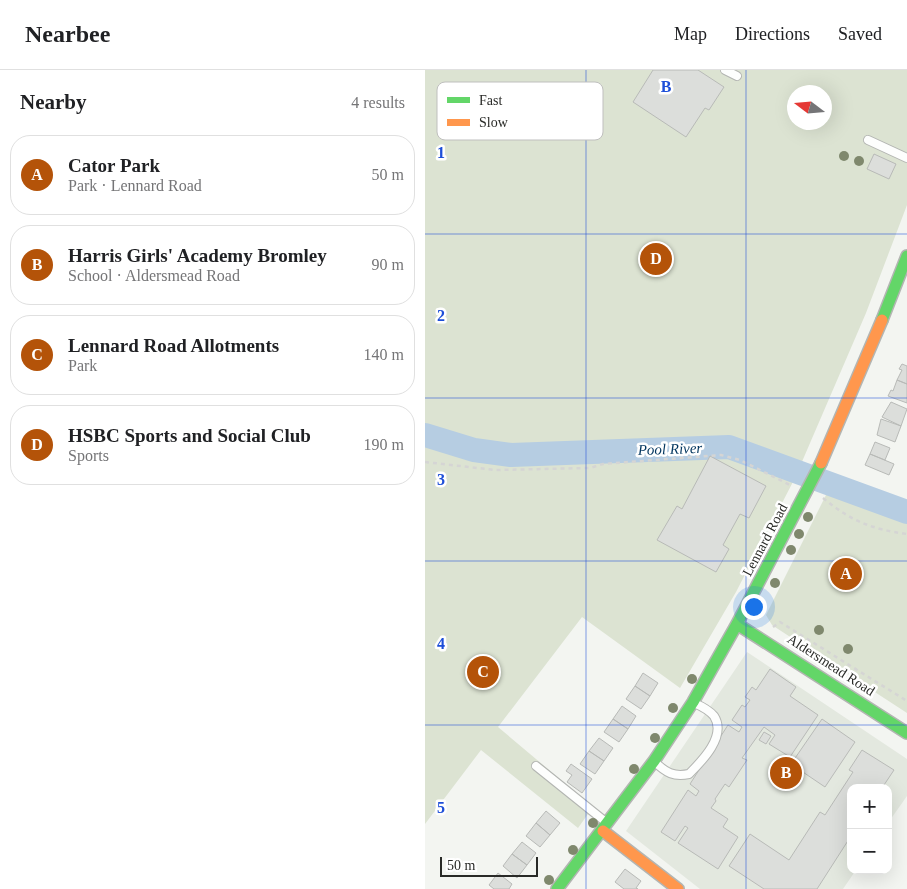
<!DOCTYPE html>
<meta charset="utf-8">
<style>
:root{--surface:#fff;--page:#f6f6f6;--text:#202124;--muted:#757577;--line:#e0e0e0;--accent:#b45309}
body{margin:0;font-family:"Times New Roman",serif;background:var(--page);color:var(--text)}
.controls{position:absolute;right:15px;bottom:15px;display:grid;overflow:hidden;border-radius:10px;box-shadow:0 5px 20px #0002}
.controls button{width:45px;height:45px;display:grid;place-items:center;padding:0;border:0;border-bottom:1px solid var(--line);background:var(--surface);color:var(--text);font:25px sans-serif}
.compass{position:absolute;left:362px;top:15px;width:45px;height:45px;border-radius:50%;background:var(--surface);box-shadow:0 5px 20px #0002;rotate:286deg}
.scale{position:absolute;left:15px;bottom:12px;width:98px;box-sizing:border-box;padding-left:5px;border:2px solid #292a27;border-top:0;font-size:14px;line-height:18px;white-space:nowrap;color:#292a27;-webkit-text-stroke:4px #fff;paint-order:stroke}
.you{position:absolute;left:328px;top:536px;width:18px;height:18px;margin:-12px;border:4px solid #fff;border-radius:50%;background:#1a73e8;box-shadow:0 0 0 8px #1a73e833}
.badge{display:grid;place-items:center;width:32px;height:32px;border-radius:50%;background:var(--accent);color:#fff;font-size:16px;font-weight:700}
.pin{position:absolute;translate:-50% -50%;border:2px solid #fff;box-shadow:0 1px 5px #0006}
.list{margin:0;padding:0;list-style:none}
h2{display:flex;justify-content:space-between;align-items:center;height:65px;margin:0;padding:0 20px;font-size:21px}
h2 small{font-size:16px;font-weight:400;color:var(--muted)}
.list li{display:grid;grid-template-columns:32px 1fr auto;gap:15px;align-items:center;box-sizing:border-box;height:80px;margin:0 10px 10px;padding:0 10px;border:1px solid var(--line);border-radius:20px}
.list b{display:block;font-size:19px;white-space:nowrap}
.list p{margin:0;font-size:16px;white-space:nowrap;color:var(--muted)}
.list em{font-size:16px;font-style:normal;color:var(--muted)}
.map{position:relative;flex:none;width:482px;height:819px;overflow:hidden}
header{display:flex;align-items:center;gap:30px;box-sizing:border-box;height:70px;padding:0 25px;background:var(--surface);border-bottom:1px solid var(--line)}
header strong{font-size:24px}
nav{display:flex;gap:28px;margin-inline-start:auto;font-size:18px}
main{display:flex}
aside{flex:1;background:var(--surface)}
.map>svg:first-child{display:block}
.built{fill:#e3e8df}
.green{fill:#dce3d2;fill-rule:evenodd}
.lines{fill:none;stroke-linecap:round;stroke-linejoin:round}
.river{stroke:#b6cde2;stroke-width:24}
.building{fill:#dcdedb;stroke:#b8bab7}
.lane-casing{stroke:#b3b5b2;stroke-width:10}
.fast-casing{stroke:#b3b5b2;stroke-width:14}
.slow-casing{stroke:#b3b5b2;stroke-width:14}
.path{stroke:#d5d5d4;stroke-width:2.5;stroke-dasharray:4 4;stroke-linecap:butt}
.lane{stroke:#fdfefd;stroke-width:8}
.fast{stroke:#63d668;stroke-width:11}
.slow{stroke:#ff974d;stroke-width:11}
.tree{fill:#7f886d}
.grid{fill:none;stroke:#1d4ed8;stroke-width:1;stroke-opacity:0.55}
.labels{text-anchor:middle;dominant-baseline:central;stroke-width:5;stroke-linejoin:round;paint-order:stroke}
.street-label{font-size:14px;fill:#292a27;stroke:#fff}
.water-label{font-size:15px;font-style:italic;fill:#03365f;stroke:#fff}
.key{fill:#fff;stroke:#bfbfbe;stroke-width:1}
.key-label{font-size:14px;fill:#292a27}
.grid-label{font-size:16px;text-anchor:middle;font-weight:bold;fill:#1d4ed8;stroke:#fff;stroke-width:5;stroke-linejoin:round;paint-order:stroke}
</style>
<header>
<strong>Nearbee</strong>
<nav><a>Map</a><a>Directions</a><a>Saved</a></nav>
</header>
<main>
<aside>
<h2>Nearby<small>4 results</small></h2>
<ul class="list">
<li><span class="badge">A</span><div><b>Cator Park</b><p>Park · Lennard Road</p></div><em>50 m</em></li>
<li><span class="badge">B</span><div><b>Harris Girls' Academy Bromley</b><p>School · Aldersmead Road</p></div><em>90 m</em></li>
<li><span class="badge">C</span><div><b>Lennard Road Allotments</b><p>Park</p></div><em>140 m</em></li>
<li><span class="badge">D</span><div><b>HSBC Sports and Social Club</b><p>Sports</p></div><em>190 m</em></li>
</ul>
</aside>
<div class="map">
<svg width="482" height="819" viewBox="0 0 482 819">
<rect width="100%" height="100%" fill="#f3f5f1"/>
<path class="built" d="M322,582l160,107v37l-19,27v-35h-37v82h5l-13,19h-143l-74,-58z"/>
<path class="green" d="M0,0h482v135l-41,108 -65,151 -84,-25 -130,7h-69l-43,-5 -50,-17zM370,22h30v30h-30z
M0,359l19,7 59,11 225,2 68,27 -60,116 -56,96 -98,-71 -84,110 95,80 -15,21 -97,-78 -56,74z
M409,409l73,29v205l-129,-84 -6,-4 -6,-10z"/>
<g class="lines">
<path class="river" d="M0,365l49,15 37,5 218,-8 178,65"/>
</g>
<path class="building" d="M228,0h45l26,17 -15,23 -4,-2 -19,29 -53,-35z
M449,84l22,10 -7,15 -22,-10z
M477,294l5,2v18l-10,-4 5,-10 -3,-1z
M472,310l10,4v19l-19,-7 3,-6 2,1z
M466,332l16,7 -6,17 -19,-9z
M456,349l20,7 -6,16 -18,-7z
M450,372l15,6 -5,12 -15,-6z
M445,384l24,10 -5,11 -24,-10z
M285,386l56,30 -17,32 -9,-4 -17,31 6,4 -13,23 -59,-32 20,-34 5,3z
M345,599l26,18 -6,9 28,19 -28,42 -21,-13 6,-9 -11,-8 -22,31 5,2 -18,27 -4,-3 -10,15 1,2 -5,7 17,11 -5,8 15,10 -20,32 -40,-26 10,-15 -3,-2 -10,15 -14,-9 27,-42 8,6 3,-5 -9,-7 38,-59 11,7 3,-5 -10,-7 10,-15 3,2 5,-7 -5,-3 7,-10 4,3z
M218,603l15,10 -8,13 -15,-10z
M210,616l15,10 -9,13 -15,-10z
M197,636l14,10 -8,13 -15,-10z
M188,649l15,10 -9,13 -15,-10z
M397,649l33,23 -30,45 -34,-23z
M339,662l7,4 -5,8 -7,-4z
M174,668l14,10 -9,13 -15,-10z
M437,680l32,20 -12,18h-31v48l-34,53h-53l-35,-23 21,-32 39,26 31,-48 5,3 28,-43 -4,-2z
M164,681l15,10 -9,13 -15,-10z
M146,694l21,15 -10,14 -15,-11 5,-7 -6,-4z
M121,741l14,12 -10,12 -14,-12z
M111,753l14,12 -10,12 -14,-11z
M97,772l14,11 -9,12 -15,-11z
M87,784l15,11 -10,13 -14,-12z
M200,799l16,12 -5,7 2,1h-14l-9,-7z
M73,803l14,11 -3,5h-15l-5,-4z"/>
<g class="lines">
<defs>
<path id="lane" d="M300,0l12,6
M443,70l39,18
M230,692c11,11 19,15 34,12 13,-13 38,-38 25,-58 -5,-6 -13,-10 -20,-13
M111,696l71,57"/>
<path id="fast" d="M457,250l25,-64
M312,554l170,109
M132,819l97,-128 39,-59 44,-78 84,-161"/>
<path id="slow" d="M396,393l61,-143
M178,761l75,58"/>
</defs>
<use href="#lane" class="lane-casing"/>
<use href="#fast" class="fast-casing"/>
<use href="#slow" class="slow-casing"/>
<path class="path" d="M0,392l70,8 95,-2 13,-4 118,-9 19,5 50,25
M398,428c28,23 48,31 84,36
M348,557l7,-5 127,79"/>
<use href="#lane" class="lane"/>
<use href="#fast" class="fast"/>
<use href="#slow" class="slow"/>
</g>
<g class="tree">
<circle cx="419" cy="86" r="5"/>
<circle cx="434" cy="91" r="5"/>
<circle cx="383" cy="447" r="5"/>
<circle cx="374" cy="464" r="5"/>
<circle cx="366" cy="480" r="5"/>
<circle cx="350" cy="513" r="5"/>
<circle cx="333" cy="544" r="5"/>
<circle cx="394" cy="560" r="5"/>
<circle cx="423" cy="579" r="5"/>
<circle cx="267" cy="609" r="5"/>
<circle cx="248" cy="638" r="5"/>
<circle cx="230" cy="668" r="5"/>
<circle cx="209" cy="699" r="5"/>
<circle cx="168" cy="753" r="5"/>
<circle cx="148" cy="780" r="5"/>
<circle cx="124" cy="810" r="5"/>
</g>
<path class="grid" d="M161,0v819M321,0v819M0,164h482M0,328h482M0,491h482M0,655h482"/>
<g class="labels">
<g class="street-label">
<text transform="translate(340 470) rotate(-62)">Lennard Road</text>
<text transform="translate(406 595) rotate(33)">Aldersmead Road</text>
</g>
<g class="water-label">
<text transform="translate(245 379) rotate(-2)">Pool River</text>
</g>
</g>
<rect x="12" y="12" width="166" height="58" rx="8" class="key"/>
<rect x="22" y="27" width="23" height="6" fill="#63d668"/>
<rect x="22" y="49" width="23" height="7" fill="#ff974d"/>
<g class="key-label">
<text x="54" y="35">Fast</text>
<text x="54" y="57">Slow</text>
</g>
<g class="grid-label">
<text x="241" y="22">B</text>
<text x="16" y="88">1</text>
<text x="16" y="251">2</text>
<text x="16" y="415">3</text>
<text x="16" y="579">4</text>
<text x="16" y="743">5</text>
</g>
</svg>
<div class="controls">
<button>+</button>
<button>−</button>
</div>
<svg class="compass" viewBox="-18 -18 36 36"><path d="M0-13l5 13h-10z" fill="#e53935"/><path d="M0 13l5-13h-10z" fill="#757577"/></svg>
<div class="scale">50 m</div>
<div class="you"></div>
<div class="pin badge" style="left:421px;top:504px">A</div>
<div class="pin badge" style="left:361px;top:703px">B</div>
<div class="pin badge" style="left:58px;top:602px">C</div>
<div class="pin badge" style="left:231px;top:189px">D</div>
</div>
</main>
